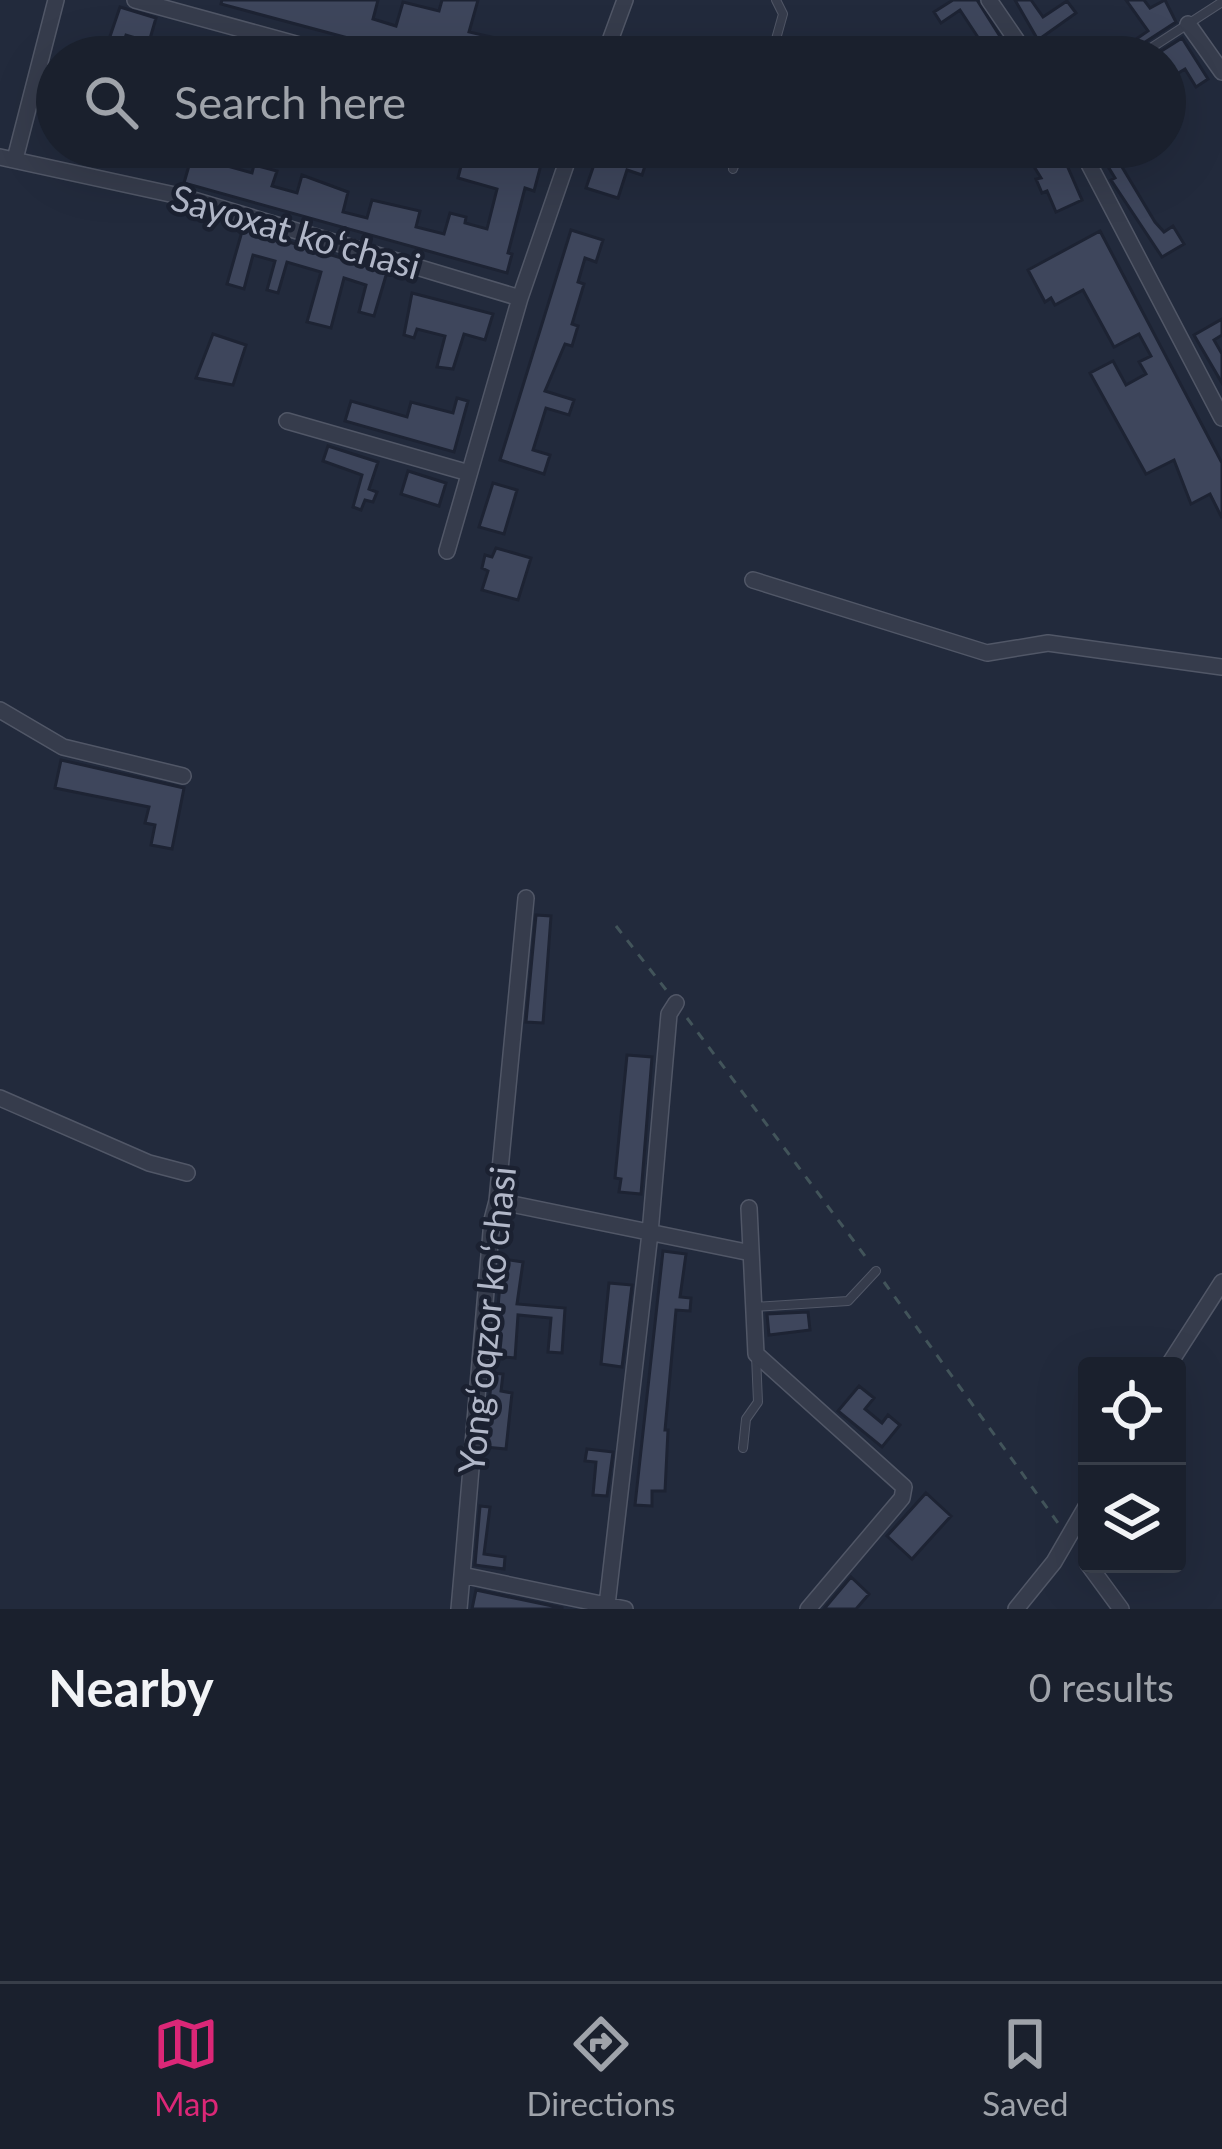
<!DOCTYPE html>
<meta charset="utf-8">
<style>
:root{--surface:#1a202d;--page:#232835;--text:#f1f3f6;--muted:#9fa3aa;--line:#383e49;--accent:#db2777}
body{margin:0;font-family:Lato,sans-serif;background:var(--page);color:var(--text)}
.controls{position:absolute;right:36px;bottom:36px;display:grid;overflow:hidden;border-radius:12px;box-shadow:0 12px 48px #0002}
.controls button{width:108px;height:108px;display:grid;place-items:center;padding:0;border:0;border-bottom:3px solid var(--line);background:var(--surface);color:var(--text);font:60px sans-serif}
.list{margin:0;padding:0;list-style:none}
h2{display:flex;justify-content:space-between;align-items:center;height:156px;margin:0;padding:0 48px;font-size:51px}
h2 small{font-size:39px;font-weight:400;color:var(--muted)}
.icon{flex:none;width:66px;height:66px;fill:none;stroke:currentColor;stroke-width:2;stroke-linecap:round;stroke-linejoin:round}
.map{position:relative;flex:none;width:1222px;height:1609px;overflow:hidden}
.search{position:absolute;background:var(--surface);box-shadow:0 12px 48px #0002;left:36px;right:36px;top:36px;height:132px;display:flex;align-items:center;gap:30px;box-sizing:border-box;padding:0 42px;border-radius:66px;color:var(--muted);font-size:45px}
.sheet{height:372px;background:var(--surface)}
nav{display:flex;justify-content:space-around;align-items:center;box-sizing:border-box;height:168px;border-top:3px solid var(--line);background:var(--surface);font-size:33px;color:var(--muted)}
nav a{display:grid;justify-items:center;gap:6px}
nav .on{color:var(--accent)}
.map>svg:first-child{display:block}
.building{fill:#3e465c;stroke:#1d2333;stroke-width:3}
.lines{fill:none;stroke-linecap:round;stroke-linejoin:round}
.lane-casing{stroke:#515767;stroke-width:10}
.street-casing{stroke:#515767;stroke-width:18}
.path{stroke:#42545a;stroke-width:3;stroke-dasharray:9 9;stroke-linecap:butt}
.lane{stroke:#363c4c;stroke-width:8}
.street{stroke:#363c4c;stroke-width:15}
.labels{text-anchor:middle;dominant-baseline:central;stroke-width:9;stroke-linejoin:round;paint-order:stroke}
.street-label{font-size:36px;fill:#b1b7c8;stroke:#1b2131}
</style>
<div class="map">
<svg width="1222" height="1609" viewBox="0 0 1222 1609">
<rect width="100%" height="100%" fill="#222a3c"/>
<path class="building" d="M222,0h156l-5,19 23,7 7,-24 36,9 3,-11h36l-9,32 35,8 -4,17h-81l-198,-53z
M953,0h24l36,57h-22l-31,-47 -19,13 -7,-11z
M1015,0h16l12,17 24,-16 9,12 -38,27z
M1126,0h18l6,8 15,-8 11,22 -40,26 -4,-6 16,-11z
M120,7l36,11 -7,24 -23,-7 -7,22h-16z
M1182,38l26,41 -12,8 -11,-18 -20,12v-24h-13z
M466,147h64l-3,9 15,5 -8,30 -9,-3 -17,65 4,1 -5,19 -323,-90 10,-35 35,10 -2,8 25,7 2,-8 23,6 -5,15 25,7 5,-18 46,17 -5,20 24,6 5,-18 48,11 -4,16 28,7 6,-21 16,4 -1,6 22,6 10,-40 -39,-11z
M600,147h28l21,7 -7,21 -15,-5 -9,28 -32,-10z
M1022,147h37l23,53 -26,12 -9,-21 -5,2 -6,-14 5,-1z
M1096,147h14l45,75 9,10 9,-6 11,18 -22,13 -51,-77 4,-2z
M243,228l144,44 -13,44 -15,-4 7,-27 -22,-7 -13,50 -24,-6 14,-50 -34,-10 -9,31 -11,-3 8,-29 -22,-6 -9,34 -17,-5z
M571,230l32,10 -7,22 -11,-4 -7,24 6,2 -12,40 6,2 -6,20 -7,-2 -20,47 29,9 -5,15 -23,-7 -13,42 17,5 -6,19 -44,-14z
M1100,231l122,232v55l-12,-24 -19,10 -17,-44 -28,14 -56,-101 23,-12 13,24 20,-11 -7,-12 12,-6 -12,-22 -25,13 -31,-57 -28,15 -4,-7 -6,4 -17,-32z
M412,293l81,21 -8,26 -21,-6 -11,35 -16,-2 8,-31 -28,-7 -3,9 -10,-3z
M1222,319v16l-8,5 8,14v29l-28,-48z
M213,334l33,11 -13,40 -37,-7z
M457,398l11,3 -14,51 -109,-31 6,-20 56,16 4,-15 42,11z
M328,446l50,16 -9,27 8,3 -4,10 -8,-2 -4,10 -8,-3 9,-32 -39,-14z
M408,471l38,12 -7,23 -38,-12z
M493,483l24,7 -13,44 -25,-7z
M496,548l35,10 -13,42 -36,-10 6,-19 -6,-3 3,-13 7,2z
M61,760l123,28 -12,61 -21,-4 4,-20 -10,-2 4,-16 -94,-19z
M536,915l15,1 -8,107 -17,-1z
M627,1055l25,2 -11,137 -22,-2 2,-13 -6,-1z
M663,1251l23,3 -6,43 11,1 -1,13 -14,-1 -11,120h3l-3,61h-13v15l-17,-1z
M502,1259l21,3 -6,42 48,4 -3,45 -14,-1 3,-34 -33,-3 -3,43 -21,-2z
M609,1283l23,2 -10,82 -21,-3z
M808,1312l2,18 -41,5 -2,-21z
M492,1373l11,1 -2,17 11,2 -6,56 -21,-2z
M859,1386l15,12 -9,11 17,14 6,-8 12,10 -18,22 -44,-36z
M587,1449l26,3 -6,44 -14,-1 3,-33 -11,-1z
M926,1493l25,23 -39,43 -25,-23z
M480,1506l10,1 -6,47 21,3 -1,12 -29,-4z
M851,1577l18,17 -13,15h-32z
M476,1590l86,18v1h-90z"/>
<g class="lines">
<defs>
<path id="lane" d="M771,57l12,-43 -7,-14
M1137,57l85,-55
M733,169l8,-22
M754,1307l94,-6 28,-30
M743,1448l3,-29 12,-17 -2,-46"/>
<path id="street" d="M135,0l208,57
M989,0l39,57
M1188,24l34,48
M604,57l21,-57
M1080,147l142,271
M0,157l184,40 336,101
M15,159l41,-159
M287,421l182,52
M447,551l73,-253 52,-151
M753,580l234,73 61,-10 174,24
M0,710l63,37 120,29
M526,898l-29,303 -5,19 -30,355 163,34
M0,1098l149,65 38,10
M497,1201l254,52
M749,1208l7,146 148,133 -2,11 -94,111
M1168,1366l54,-84
M1088,1564l33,45
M607,1605l43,-372 19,-219 7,-11
M459,1609l3,-34
M1016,1609l38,-47 33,-57"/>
</defs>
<use href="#lane" class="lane-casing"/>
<use href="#street" class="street-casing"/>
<path class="path" d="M616,926l51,65
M687,1018l181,242
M884,1282l174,241"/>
<use href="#lane" class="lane"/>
<use href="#street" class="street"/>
</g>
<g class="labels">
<g class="street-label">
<text transform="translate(296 231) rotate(16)">Sayoxat koʻchasi</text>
<text transform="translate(486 1320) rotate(-84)">Yongʻoqzor koʻchasi</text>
</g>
</g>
</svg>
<div class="controls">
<button><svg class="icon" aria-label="locate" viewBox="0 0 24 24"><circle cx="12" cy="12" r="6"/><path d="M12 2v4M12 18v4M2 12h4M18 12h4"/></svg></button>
<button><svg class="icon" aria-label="layers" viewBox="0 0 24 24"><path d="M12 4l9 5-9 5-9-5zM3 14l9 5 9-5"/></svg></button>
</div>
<div class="search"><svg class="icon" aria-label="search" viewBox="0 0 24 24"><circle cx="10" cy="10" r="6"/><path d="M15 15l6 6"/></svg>Search here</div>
</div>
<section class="sheet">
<h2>Nearby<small>0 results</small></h2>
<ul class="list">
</ul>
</section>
<nav>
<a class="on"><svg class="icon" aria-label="map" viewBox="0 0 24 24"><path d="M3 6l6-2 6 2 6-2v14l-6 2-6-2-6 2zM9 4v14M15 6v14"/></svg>Map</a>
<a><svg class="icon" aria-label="directions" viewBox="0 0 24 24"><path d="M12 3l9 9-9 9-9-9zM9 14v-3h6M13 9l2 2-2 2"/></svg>Directions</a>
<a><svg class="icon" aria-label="saved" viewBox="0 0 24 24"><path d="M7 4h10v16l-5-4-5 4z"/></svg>Saved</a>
</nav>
